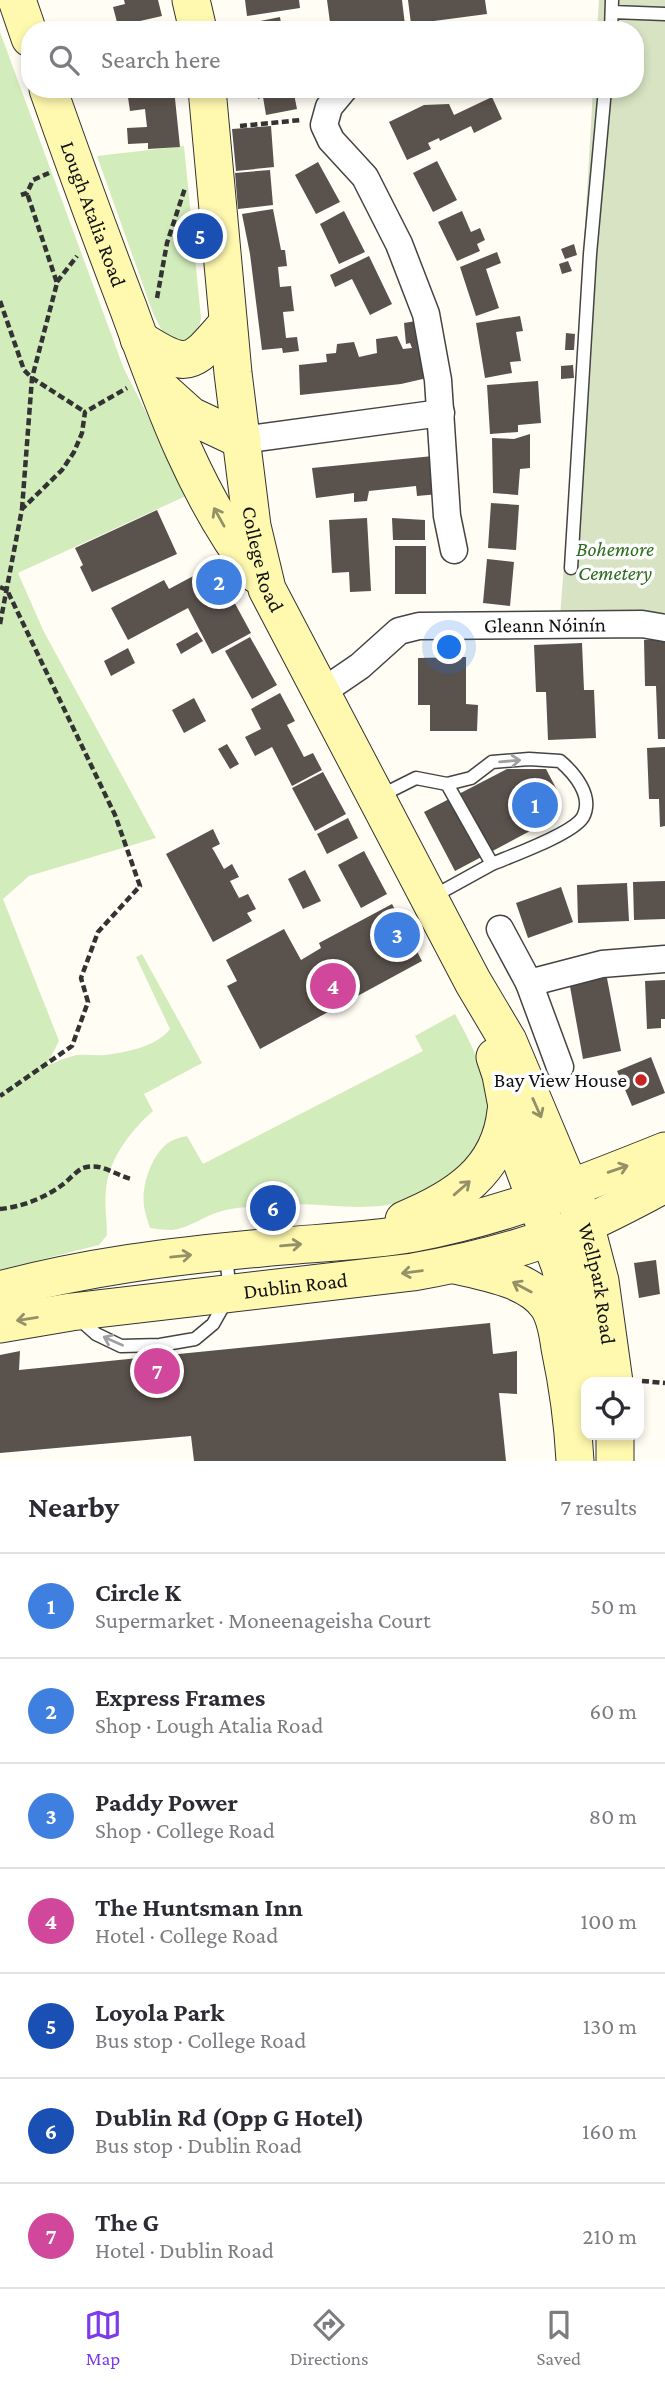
<!DOCTYPE html>
<meta charset="utf-8">
<style>
:root{--surface:#fff;--page:#f7f7f7;--text:#2b2b33;--muted:#7c7c81;--line:#e1e1e2;--accent:#7c3aed}
body{margin:0;font-family:"Crimson Pro",serif;background:var(--page);color:var(--text)}
.controls{position:absolute;right:21px;bottom:21px;display:grid;overflow:hidden;border-radius:14px;box-shadow:0 4px 10px #0003}
.controls button{width:63px;height:63px;display:grid;place-items:center;padding:0;border:0;border-bottom:2px solid var(--line);background:var(--surface);color:var(--text);font:35px sans-serif}
.you{position:absolute;left:450px;top:648px;width:24px;height:24px;margin:-18px;border:5px solid #fff;border-radius:50%;background:#1a73e8;box-shadow:0 0 0 10px #1a73e833}
.badge{display:grid;place-items:center;width:46px;height:46px;border-radius:50%;background:var(--accent);color:#fff;font-size:23px;font-weight:700}
.pin{position:absolute;translate:-50% -50%;border:4px solid #fff;box-shadow:0 2px 7px #0006}
.list{margin:0;padding:0;list-style:none}
h2{display:flex;justify-content:space-between;align-items:center;height:91px;margin:0;padding:0 28px;font-size:30px}
h2 small{font-size:23px;font-weight:400;color:var(--muted)}
.list li{display:grid;grid-template-columns:46px 1fr auto;gap:21px;align-items:center;box-sizing:border-box;height:105px;padding:0 28px;border-top:2px solid var(--line)}
.list b{display:block;font-size:26px;white-space:nowrap}
.list p{margin:0;font-size:23px;white-space:nowrap;color:var(--muted)}
.list em{font-size:23px;font-style:normal;color:var(--muted)}
.icon{flex:none;width:38px;height:38px;fill:none;stroke:currentColor;stroke-width:2;stroke-linecap:round;stroke-linejoin:round}
.map{position:relative;flex:none;width:665px;height:1461px;overflow:hidden}
.search{position:absolute;background:var(--surface);box-shadow:0 4px 10px #0003;left:21px;right:21px;top:21px;height:77px;display:flex;align-items:center;gap:18px;box-sizing:border-box;padding:0 24px;border-radius:28px;color:var(--muted);font-size:26px}
.sheet{height:826px;background:var(--surface)}
nav{display:flex;justify-content:space-around;align-items:center;box-sizing:border-box;height:98px;border-top:2px solid var(--line);background:var(--surface);font-size:19px;color:var(--muted)}
nav a{display:grid;justify-items:center;gap:4px}
nav .on{color:var(--accent)}
.map>svg:first-child{display:block}
.green{fill:#d3ecbc}
.cemetery{fill:#d8e3c3}
.building{fill:#5a524c}
.lines{fill:none;stroke-linecap:round;stroke-linejoin:round}
.lane-casing{stroke:#444;stroke-width:15}
.street-casing{stroke:#444;stroke-width:29}
.secondary-casing{stroke:#333;stroke-width:39}
.path{stroke:#333;stroke-width:4.5;stroke-dasharray:7 3.5;stroke-linecap:butt}
.lane{stroke:#fff;stroke-width:12}
.street{stroke:#fff;stroke-width:26}
.secondary{stroke:#fff9af;stroke-width:37}
.oneway{stroke:#949168}
.oneway2{stroke:#a0a0a0}
.poi-dot{fill:#c72325;stroke:#fff;stroke-width:2.5}
.labels{text-anchor:middle;dominant-baseline:central;stroke-width:7;stroke-linejoin:round;paint-order:stroke}
.street-label{font-size:21px;fill:#111;stroke:#fff}
.park-label{font-size:21px;font-style:italic;fill:#2b6c1d;stroke:#fff}
.poi-label{font-size:21px;fill:#111;stroke:#fff;text-anchor:end}
</style>
<div class="map">
<svg width="665" height="1461" viewBox="0 0 665 1461">
<rect width="100%" height="100%" fill="#fffdf4"/>
<path class="green" d="M0,32l124,337 64,126 -170,78 25,57 113,208 -127,38 -26,23 56,142 -13,25c10,-4 21,-9 31,-11 9,-1 19,1 28,0 22,-3 51,-8 65,-26l-34,-72 6,-3 60,109 -58,31 9,17c-22,19 -45,49 -47,79 -2,14 1,30 1,45l-8,10 -99,25z
M184,146l17,172 -2,10 -6,10 -15,4 -15,-9 -10,-20 -56,-157z
M455,1014c14,25 35,66 35,95 -2,46 -62,90 -103,96 -38,6 -75,-4 -112,0 -17,2 -37,1 -53,6 -17,4 -34,18 -50,19 -7,0 -15,-1 -22,-2 -2,-7 -5,-14 -6,-22 -3,-20 8,-54 27,-65 4,-2 11,-4 16,-5l16,28 220,-113 -8,-15z"/>
<path class="cemetery" d="M599,0h66v613l-105,4 10,-130 23,-398h42v-59h-38z"/>
<path class="building" d="M124,0h34l4,16 -44,10 -5,-19 12,-3z
M245,0h54l1,8 -53,8z
M327,0h75l3,25 -32,5h-42z
M408,0h77l2,14 -76,10z
M280,17l2,13h-31l-1,-7z
M165,22l1,8h-31l-1,-4z
M131,89h43l6,58 -32,2v-6l-20,1 -1,-16 20,-1 -2,-18 -15,2 -3,-20h6z
M257,89h36l4,20 -31,6 -3,-18 -5,2z
M492,97l10,22 -28,14 -3,-7 -31,15 -1,-3 -11,5 3,6 -24,11 -18,-38 35,-17 25,-1 5,11z
M271,126l3,41 -38,4 -4,-42z
M437,161l20,39 -24,12 -20,-39z
M318,162l22,40 -24,12 -21,-39z
M270,170l3,35 -35,4 -3,-36z
M273,209l8,41h4l2,16 -9,1 2,20 11,-1 3,25 -11,1 3,26 11,-1 2,14 -16,2 -1,-5 -20,2 -12,-96 -8,-40z
M344,211l21,41 -26,12 -19,-40z
M462,211l9,21 9,-4 5,12 -8,4 3,7 -23,10 -19,-39z
M574,244l3,11 -12,4 -4,-10z
M497,252l4,11 -15,6 13,39 -23,8 -16,-49z
M369,256l23,48 -22,11 -18,-36 -17,8 -5,-12z
M568,261l4,10 -10,3 -3,-10z
M520,316l3,15 -7,1 5,29 -11,1 2,11 -27,5 -9,-55z
M416,321l11,57 -26,6 -101,11 -1,-30 28,-3 -1,-8 10,-1 1,-9 17,-2 5,15 18,-4 -1,-14 21,-3 6,13 9,-1 -2,-5 -4,1 -2,-21z
M566,333l9,1 -1,16h-9z
M573,365l1,13 -13,1v-13z
M538,381l3,42 -23,2v7l-28,2 -3,-49z
M530,434v34l-10,1 -2,26 -25,-2 -1,-55 22,1z
M433,456l6,38 -22,2 -1,-10 -47,5 -2,10 -13,1v-9l-38,5 -4,-30z
M491,503l28,2 -3,45 -28,-2z
M157,510l20,44 -85,38 -12,-25 3,-2 -8,-17z
M367,518l4,73 -21,1 -1,-20 -17,1 -3,-53z
M392,518l33,2v20h-32z
M395,546h31v48h-31z
M487,559l27,3 -4,44 -27,-3z
M214,565l37,68 -39,21 -24,-46 -60,32 -17,-32 53,-28 5,9z
M197,632l6,9 -22,13 -5,-10z
M250,637l27,48 -25,14 -27,-48z
M665,639v100h-7l-2,-53h-11l-1,-46z
M582,643l2,47h10l2,48 -48,2 -2,-48h-10l-2,-47z
M128,648l7,15 -24,13 -7,-15z
M466,657v47l12,1 -1,26h-47v-26h-12v-47z
M280,693l15,28 -8,4 17,32 9,-4 9,17 -30,16 -20,-39 -17,9 -10,-19 16,-8 -10,-20z
M194,698l12,23 -22,12 -12,-23z
M227,744l12,20 -9,5 -12,-20z
M665,747v79l-5,1 -1,-28h-10l-2,-51z
M507,769h39l11,21 -8,4 11,21 -105,56 -31,-59z
M323,772l23,42 -31,17 -23,-43z
M348,818l10,20 -31,16 -10,-20z
M213,829l7,15 -8,4 2,3 10,18 8,-5 7,13 -9,4 9,17 9,-4 8,15 -9,4 5,8 -39,21 -47,-88z
M364,851l23,43 -26,14 -23,-43z
M305,870l16,31 -18,8 -15,-30z
M665,881v38l-31,1 -1,-38z
M627,883l2,38 -51,2 -1,-38z
M561,887l12,35 -45,16 -12,-35z
M392,904l30,57 -162,88 -33,-63 10,-5 -11,-21 58,-31 17,31 20,-12 -2,-5z
M606,973l15,78 -38,8 -14,-78z
M665,980v39h-4v9l-14,1 -2,-48z
M651,1057l14,36 -33,13 -15,-35z
M656,1260l4,34 -21,4 -5,-35z
M490,1323l3,31 24,-3v43l-18,-1 7,68h-312l-3,-25 -191,17v-98l20,-4 -1,19z"/>
<g class="lines">
<defs>
<path id="lane" d="M612,12l53,2
M611,30l1,-30
M571,568l19,-314 15,-165
M447,784l24,-6 21,-16 37,-3 31,2c14,12 34,35 23,56 -10,17 -72,39 -91,47
M378,797l38,-19 31,6 45,80 -60,33
M78,1318l18,16 25,12 39,-1 35,-6 18,-15 17,-30 -4,-39"/>
<g id="street">
<path d="M344,89l-15,18 -5,18 7,15 34,37 34,67 27,70 12,66 9,136 7,34"/>
<path d="M242,440l199,-27"/>
<path id="s1" d="M322,692l38,-26 39,-35 20,-5 223,-2 23,4"/>
<path d="M500,929l29,54 31,84"/>
<path d="M529,983l73,-19 63,-5"/>
</g>
<g id="secondary">
<path d="M17,0l13,38"/>
<path d="M191,0l7,30"/>
<path id="s2" d="M48,89c26,74 53,148 81,221 33,91 67,187 127,264"/>
<path id="s3" d="M207,89l26,284 19,153 15,63 206,393 35,59 77,183 15,57 14,101"/>
<path d="M139,339c49,32 53,26 88,-15"/>
<path d="M161,389l30,27 51,24"/>
<path d="M495,1057l6,18 12,63 47,128 14,56 12,64"/>
<path d="M404,1220c51,-21 96,-49 102,-109"/>
<path d="M455,1265c30,7 75,14 93,41 8,12 10,28 12,42 8,38 13,74 15,113"/>
<path d="M0,1290c86,-23 173,-34 261,-42 50,-5 103,-6 153,-15 87,-16 169,-49 251,-82"/>
<path id="s4" d="M0,1324l71,-12 342,-40c58,-10 116,-25 170,-47 28,-12 55,-27 82,-41"/>
<path d="M615,1461v-26"/>
</g>
</defs>
<use href="#lane" class="lane-casing"/>
<use href="#street" class="street-casing"/>
<use href="#secondary" class="secondary-casing"/>
<path class="path" d="M240,126l61,-6
M21,195l6,-2 6,-13 16,-7
M57,282l20,-26
M157,298l10,-55 18,-55
M0,301l24,69 8,8 53,34
M22,509l10,-131 25,-95 -30,-90
M0,587l7,3 108,225 25,71 -42,46 -17,46 7,24 -16,44 -72,50
M0,624l22,-115 40,-39 12,-18 8,-19 3,-21 42,-24
M0,1209c21,-2 45,-11 62,-24 6,-4 14,-14 21,-17 18,-6 32,7 48,11
M642,1381l23,2"/>
<use href="#lane" class="lane"/>
<use href="#street" class="street"/>
<use href="#secondary" class="secondary"/>
</g>
<defs><path id="oneway-shaft" d="M-6 0H5M1.5-3L5.5 0L1.5 3" fill="none" stroke-width="1.6" stroke-linecap="round" stroke-linejoin="round" transform="scale(1.75)"/></defs>
<g class="oneway">
<use href="#oneway-shaft" transform="translate(219 517) rotate(-119)"/>
<use href="#oneway-shaft" transform="translate(537 1108) rotate(66)"/>
<use href="#oneway-shaft" transform="translate(618 1169) rotate(-19)"/>
<use href="#oneway-shaft" transform="translate(462 1188) rotate(-41)"/>
<use href="#oneway-shaft" transform="translate(291 1245) rotate(-5)"/>
<use href="#oneway-shaft" transform="translate(181 1256) rotate(-6)"/>
<use href="#oneway-shaft" transform="translate(412 1272) rotate(172)"/>
<use href="#oneway-shaft" transform="translate(522 1287) rotate(-152)"/>
<use href="#oneway-shaft" transform="translate(27 1319) rotate(171)"/>
</g>
<g class="oneway2">
<use href="#oneway-shaft" transform="translate(510 761) rotate(-5)"/>
<use href="#oneway-shaft" transform="translate(113 1341) rotate(-156)"/>
</g>
<circle class="poi-dot" cx="641" cy="1080" r="7"/>
<g class="labels">
<g class="street-label">
<text stroke="none"><textPath href="#s2" startOffset="133">Lough Atalia Road</textPath></text>
<text stroke="none"><textPath href="#s3" startOffset="474">College Road</textPath></text>
<text stroke="none"><textPath href="#s1" startOffset="245">Gleann Nóinín</textPath></text>
<text stroke="none"><textPath href="#s3" startOffset="1276">Wellpark Road</textPath></text>
<text stroke="none"><textPath href="#s4" startOffset="298">Dublin Road</textPath></text>
</g>
<g class="park-label">
<text x="615" y="549">Bohemore<tspan x="615" dy="24">Cemetery</tspan></text>
</g>
<g class="poi-label">
<text x="627" y="1080">Bay View House</text>
</g>
</g>
</svg>
<div class="controls">
<button><svg class="icon" aria-label="locate" viewBox="0 0 24 24"><circle cx="12" cy="12" r="6"/><path d="M12 2v4M12 18v4M2 12h4M18 12h4"/></svg></button>
</div>
<div class="you"></div>
<div class="pin badge" style="left:535px;top:805px;background:#3f7fe0">1</div>
<div class="pin badge" style="left:219px;top:582px;background:#3f7fe0">2</div>
<div class="pin badge" style="left:397px;top:935px;background:#3f7fe0">3</div>
<div class="pin badge" style="left:333px;top:986px;background:#d1479c">4</div>
<div class="pin badge" style="left:200px;top:236px;background:#1a4fb4">5</div>
<div class="pin badge" style="left:273px;top:1208px;background:#1a4fb4">6</div>
<div class="pin badge" style="left:157px;top:1371px;background:#d1479c">7</div>
<div class="search"><svg class="icon" aria-label="search" viewBox="0 0 24 24"><circle cx="10" cy="10" r="6"/><path d="M15 15l6 6"/></svg>Search here</div>
</div>
<section class="sheet">
<h2>Nearby<small>7 results</small></h2>
<ul class="list">
<li><span class="badge" style="background:#3f7fe0">1</span><div><b>Circle K</b><p>Supermarket · Moneenageisha Court</p></div><em>50 m</em></li>
<li><span class="badge" style="background:#3f7fe0">2</span><div><b>Express Frames</b><p>Shop · Lough Atalia Road</p></div><em>60 m</em></li>
<li><span class="badge" style="background:#3f7fe0">3</span><div><b>Paddy Power</b><p>Shop · College Road</p></div><em>80 m</em></li>
<li><span class="badge" style="background:#d1479c">4</span><div><b>The Huntsman Inn</b><p>Hotel · College Road</p></div><em>100 m</em></li>
<li><span class="badge" style="background:#1a4fb4">5</span><div><b>Loyola Park</b><p>Bus stop · College Road</p></div><em>130 m</em></li>
<li><span class="badge" style="background:#1a4fb4">6</span><div><b>Dublin Rd (Opp G Hotel)</b><p>Bus stop · Dublin Road</p></div><em>160 m</em></li>
<li><span class="badge" style="background:#d1479c">7</span><div><b>The G</b><p>Hotel · Dublin Road</p></div><em>210 m</em></li>
</ul>
</section>
<nav>
<a class="on"><svg class="icon" aria-label="map" viewBox="0 0 24 24"><path d="M3 6l6-2 6 2 6-2v14l-6 2-6-2-6 2zM9 4v14M15 6v14"/></svg>Map</a>
<a><svg class="icon" aria-label="directions" viewBox="0 0 24 24"><path d="M12 3l9 9-9 9-9-9zM9 14v-3h6M13 9l2 2-2 2"/></svg>Directions</a>
<a><svg class="icon" aria-label="saved" viewBox="0 0 24 24"><path d="M7 4h10v16l-5-4-5 4z"/></svg>Saved</a>
</nav>
